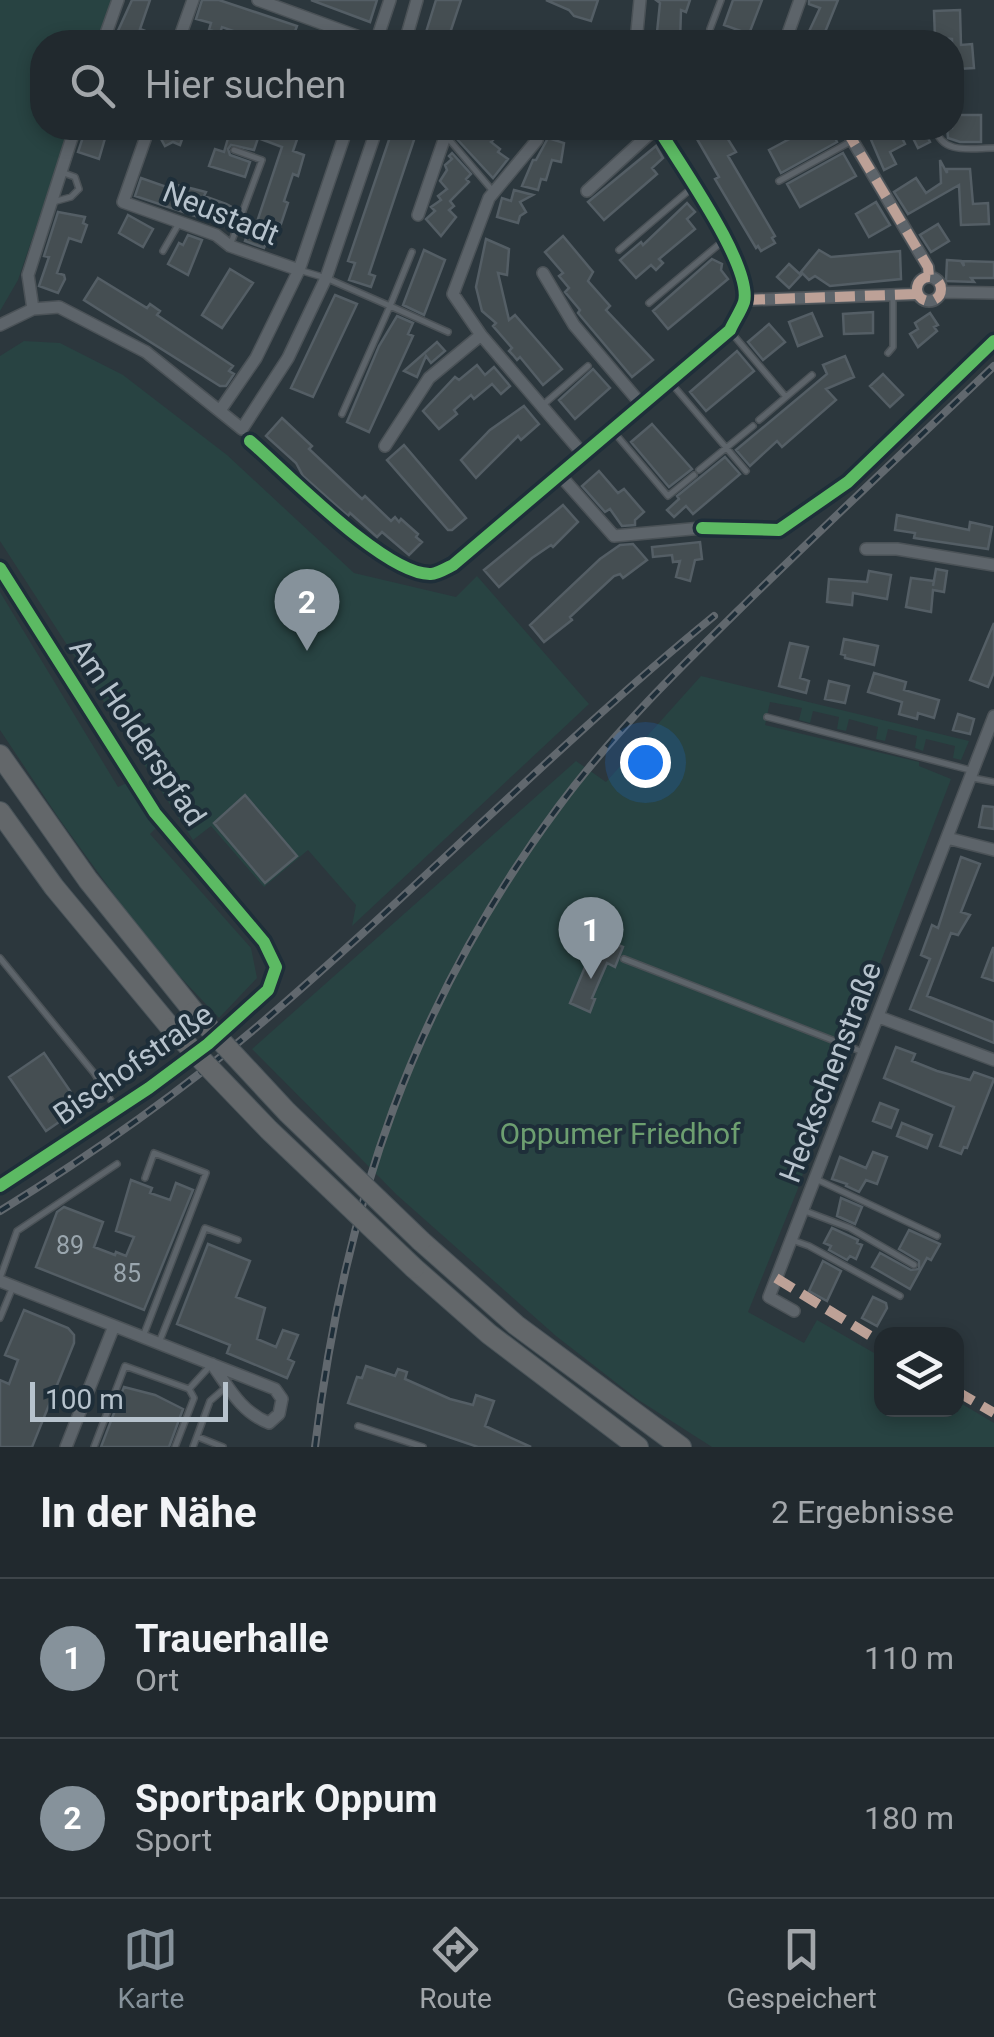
<!DOCTYPE html>
<html lang="de">
<meta charset="utf-8">
<style>
:root{--surface:#21292e;--page:#293136;--text:#f1f3f6;--muted:#a2a6aa;--line:#3e454a;--accent:#86929b}
body{margin:0;font-family:Roboto,sans-serif;background:var(--page);color:var(--text)}
.controls{position:absolute;right:30px;bottom:30px;display:grid;overflow:hidden;border-radius:20px;box-shadow:0 5px 15px #0003}
.controls button{width:90px;height:90px;display:grid;place-items:center;padding:0;border:0;border-bottom:2px solid var(--line);background:var(--surface);color:var(--text);font:50px sans-serif}
.scale{position:absolute;left:30px;bottom:25px;width:198px;box-sizing:border-box;padding-left:10px;border:5px solid #b7c3cd;border-top:0;font-size:28px;line-height:35px;white-space:nowrap;color:#b7c3cd;-webkit-text-stroke:8px #1e2e39;paint-order:stroke}
.you{position:absolute;left:645px;top:762px;width:35px;height:35px;margin:-25px;border:8px solid #fff;border-radius:50%;background:#1a73e8;box-shadow:0 0 0 15px #1a73e833}
.badge{display:grid;place-items:center;width:65px;height:65px;border-radius:50%;background:var(--accent);color:#fff;font-size:32px;font-weight:700}
.pin{position:absolute;translate:-50% -82px;filter:drop-shadow(0 2px 5px #0008)}
.pin::after{content:'';position:absolute;top:52px;width:35px;height:30px;background:inherit;clip-path:polygon(0 0,100% 0,50% 100%)}
.list{margin:0;padding:0;list-style:none}
h2{display:flex;justify-content:space-between;align-items:center;height:130px;margin:0;padding:0 40px;font-size:42px}
h2 small{font-size:32px;font-weight:400;color:var(--muted)}
.list li{display:grid;grid-template-columns:65px 1fr auto;gap:30px;align-items:center;box-sizing:border-box;height:160px;padding:0 40px;border-top:2px solid var(--line)}
.list b{display:block;font-size:38px;white-space:nowrap}
.list p{margin:0;font-size:32px;white-space:nowrap;color:var(--muted)}
.list em{font-size:32px;font-style:normal;color:var(--muted)}
.icon{flex:none;width:55px;height:55px;fill:none;stroke:currentColor;stroke-width:2;stroke-linecap:round;stroke-linejoin:round}
.map{position:relative;flex:none;width:994px;height:1447px;overflow:hidden}
.search{position:absolute;background:var(--surface);box-shadow:0 5px 15px #0003;left:30px;right:30px;top:30px;height:110px;display:flex;align-items:center;gap:25px;box-sizing:border-box;padding:0 35px;border-radius:40px;color:var(--muted);font-size:38px}
.sheet{height:450px;background:var(--surface)}
nav{display:flex;justify-content:space-around;align-items:center;box-sizing:border-box;height:140px;border-top:2px solid var(--line);background:var(--surface);font-size:28px;color:var(--muted)}
nav a{display:grid;justify-items:center;gap:5px}
nav .on{color:var(--accent)}
.map>svg:first-child{display:block}
.green{fill:#284342}
.building{fill:#454e52;stroke:#545e65;stroke-width:2.5}
.lines{fill:none;stroke-linecap:round;stroke-linejoin:round}
.lane-casing{stroke:#4b5257;stroke-width:8}
.street-casing{stroke:#4b5257;stroke-width:14}
.highway-casing{stroke:#495359;stroke-width:22}
.lane{stroke:#5d646a;stroke-width:5}
.street{stroke:#5d646a;stroke-width:11}
.highway{stroke:#63676a;stroke-width:20}
.rail-casing{stroke:#61686e;stroke-width:8}
.rail{stroke:#1e2e39;stroke-width:4;stroke-dasharray:11;stroke-linecap:butt}
.highway-bridge-casing{stroke:#495359;stroke-width:22;stroke-linecap:butt}
.highway-bridge{stroke:#63676a;stroke-width:20}
.quiet{stroke:#bda197;stroke-width:10;stroke-dasharray:20 10;stroke-linecap:butt}
.cycleway-casing{stroke:#1e2e39;stroke-width:19}
.cycleway{stroke:#5cba63;stroke-width:12}
.labels{text-anchor:middle;dominant-baseline:central;stroke-width:8;stroke-linejoin:round;paint-order:stroke}
.number-label{font-size:25px;fill:#9aa6ae}
.street-label{font-size:30px;fill:#b7c3cd;stroke:#1e2e39}
.park-label{font-size:30px;fill:#6d9f70;stroke:#1e2e39}
</style>
<div class="map">
<svg width="994" height="1447" viewBox="0 0 994 1447">
<rect width="100%" height="100%" fill="#2c373d"/>
<path class="green" d="M0,0h112l-14,42h-56v86h28l-52,152 -18,31z
M24,341l36,2 63,32 104,80 127,118 102,24 21,-21 112,128 -237,222 4,-21 -48,-55 -44,37 -53,-61 -18,14 -193,-299v-185z
M0,592l118,195 11,-5 29,44 -8,8 101,114 6,30 -38,40 -67,-71 -92,-127 -60,-90z
M701,676l268,65 -8,19 -8,-2 2,-12 -29,-7 -3,12 -8,-3 2,-12 -29,-7 -3,12 -9,-2 2,-12 -29,-8 -3,12 -9,-2 2,-12 -26,-6 -3,12 -11,-3 3,-12 -32,-6 -5,23 154,37v4l32,13 -98,255h-5l-9,23 4,2 -46,132 -49,121 56,31 13,-23 64,37 1,53h74l1,-9 37,22v24h-282l-75,-48 -81,-63 -159,-141 -145,-146 324,-288 30,21z"/>
<path class="building" d="M132,0h18l-10,29 8,3 -4,10h-18l2,-6 -11,-3z
M202,0h17l78,26 -6,16h-40l1,-3 -4,-3 -26,-9 -2,6 -11,-3 2,-7 -15,-4z
M311,0h66l-7,22z
M436,0h25l-14,42h-24z
M546,0h52l-7,21 -17,-5 -5,-6z
M656,0h34l-4,12 -5,-2 -1,32h-24l4,-39z
M733,0h29l-13,34 -25,-9z
M809,0h29l-17,42 -15,-4 14,-30 -11,-4z
M960,10l1,35 11,-1 2,24 -16,1 -1,-16h-5v-14l-17,-1 -1,-27z
M952,115h29v27h-21l-12,-4 -1,-10h5z
M86,128h22l-9,31 -21,-7z
M163,128h23l-6,17 -7,-3 -8,4 -5,-9z
M231,128h70l-8,23 11,4 -6,21 -5,-2 -9,27 4,2 -7,21 -6,-2 -11,26 -19,-7 5,-14 3,1 4,-6 25,-75 -24,-9 -4,12 -23,-5 -3,4 2,6 20,7 -5,15 -36,-11 6,-17 9,3z
M393,128h25l-49,146 6,2 -4,11 -22,-7 6,-17 -7,-2z
M458,128h19l16,12 -2,2 9,7 -2,3 10,7 -15,19 -38,-41z
M696,128h25l15,24 -8,4 47,80 -3,2 3,5 -14,8 -3,-5 -2,2 -41,-69 4,-2 -22,-38 5,-2z
M810,128h20l7,14 -56,31 -12,-23z
M866,128h31l8,16 -15,8 6,12 -12,6z
M924,130l6,12 -12,6 -6,-12z
M548,138l16,5 -3,19 -9,-2 -6,20 -5,-1 -3,11 -16,-4 11,-26h3z
M656,146l7,12 -11,10 5,6 -53,46 -16,-18z
M452,153l19,21 -5,5 3,3 -19,19 4,5 -5,4 7,7 -15,19 -15,-17 9,-8 -4,-4 10,-7 -3,-4 9,-7 -7,-8 7,-11 -2,-5 7,-6 -3,-3z
M843,153l13,23 -56,31 -13,-23z
M940,160l7,13v-4h23l3,35 15,-1 1,21 -28,1 -2,-40 -51,29 -14,-22 22,-14 10,15 15,-10z
M141,178l34,12 2,-5 17,4 12,3 -2,4 22,8 6,3 -7,19 -90,-30z
M514,190l19,5 -13,7 6,10 -6,4 -2,7 -21,-6 5,-19 9,3z
M876,202l14,23 -21,12 -13,-23z
M687,203l8,9 -8,7 8,10 -36,30 4,4 -7,7 -5,-5 -15,13 -16,-18 21,-18 2,3z
M58,212l27,5 -2,6 4,2 -6,17 -12,-4 -12,35 7,2 1,4 -7,14 -19,-7 10,-29 -5,-1z
M128,215l25,14 -10,18 -24,-14z
M938,224l11,17 -18,11 -11,-17z
M188,235l14,5 -14,35 -20,-11 11,-21 4,2z
M563,236l30,36 -5,9 22,25 -4,4 47,50 -21,17 -54,-64 2,-3 -15,-18 4,-4 -10,-12 4,-3 -18,-21z
M486,239l23,10 -2,26 -9,-2 11,47 6,-5 47,54 -19,16 -23,-28 -3,3 -4,-5 -4,-4 3,-3 -19,-22 3,-3 -14,-12 -6,-24z
M424,250l21,10 -21,55 -21,-10z
M819,250l12,7 69,-6 1,28 -71,7 -15,-10 -6,4 -8,-8z
M712,259l10,5 -1,6 7,9 -60,50 -15,-18z
M947,260l14,1 3,5 -1,-5 31,1v16h-23l3,4 -28,-1z
M789,264l12,11 -12,13 -12,-11z
M230,269l23,14 -31,45 -20,-13z
M98,278l49,30 3,-4 10,7 -3,4 76,51 -4,5 5,3 -8,12h-6l-136,-86z
M335,295l22,9 -44,93 -22,-9z
M873,312v21l-29,1 -1,-20z
M812,313l10,23 -24,10 -9,-24z
M930,313l8,12 -4,2 3,4 -19,16 -8,-13 8,-5 -3,-6z
M397,316l16,7 -5,11 5,2 -44,96 -22,-10 32,-76z
M769,324l16,18 -22,18 -15,-18z
M437,342l8,9 -14,12 -5,-7 -9,21 -13,-6z
M737,351l17,20 -48,40 -16,-19z
M845,356l9,21 -28,12 10,11 -54,47 -5,-6 -27,25 -14,-16 91,-76 -4,-9z
M477,365l8,10 9,-8 16,19 -9,8 -9,-10 -18,15 -3,-4 -17,15 3,4 -18,15 -16,-18 32,-34 4,3z
M593,369l17,19 -35,31 -16,-19z
M883,374l20,21 -13,12 -20,-21z
M524,406l15,18 -18,16 -3,-4 -42,42 -15,-18 29,-30z
M282,418l30,28 -3,3 53,50 3,-3 26,25 4,-4 4,5 2,-3 17,15 -2,3 6,5 -13,13 -27,-23 -5,5 -27,-24 -2,3 -45,-40 -7,-13 -30,-27z
M652,424l40,45 -23,18 -38,-45z
M404,445l62,73 -14,12h-4l-61,-70z
M725,457l15,17 -47,40 -7,-8 -12,11 -7,-7 12,-11 -2,-3z
M599,471l19,22 6,-4 20,23 -9,8v5l-13,1 -12,-17 -5,3 -23,-26z
M563,505l15,17 -25,25 -2,-2 -19,13 -33,29 -15,-17z
M897,515l72,15 1,-8 22,5 -4,22 -74,-11 1,-5 -20,-3z
M700,542l2,17 -7,1 -5,21 -14,-4 4,-16 -7,1 -1,-7 -19,2 -1,-10z
M633,544l14,16 -24,18 -3,-4 -6,2 -44,41 2,3 -28,22 -14,-17 70,-66 20,-14z
M936,569l11,2 -3,21 -11,-2 -2,22 -25,-5 5,-29 23,3 -1,5z
M869,571l22,4 -4,24 -34,-6 -1,12 -25,-3 2,-23 38,3z
M994,623v49l-6,15 -18,-7z
M844,639l34,7 -4,19 -29,-7v-3l-4,-1z
M790,643l18,4 -8,31 9,3 -3,12 -27,-7z
M874,673l32,9 -2,8 35,10 -5,18 -16,-5 -1,6 -18,-5 3,-12 -34,-10z
M829,681l20,5 -4,17 -20,-4z
M958,714l16,5 -4,15 -17,-4z
M245,795l52,61 -32,27 -51,-60z
M983,806l11,1v22l-15,-2z
M961,857l19,7 -19,48 9,3 -12,20 -7,-2 -24,63 67,26v21l-84,-34 20,-50 -9,-4 11,-30 6,3z
M598,936l25,11 -8,20 -8,-4 -15,35 3,1 -5,13 -20,-9z
M993,948h1v33l-12,-4z
M896,1047l19,7 -3,7 25,10 33,9 4,-8 20,7 -27,69 -3,-1 -3,7 -21,-8 14,-39 -70,-29z
M44,1053l37,54 -35,24 -37,-54z
M880,1103l18,7 -7,18 -18,-7z
M902,1123l30,12 -5,13 -30,-12z
M873,1152l14,5 -10,27 -11,-4 -7,12 -13,-6 1,-2 -15,-5 8,-22 26,11z
M131,1180l21,8 -2,5 20,7 6,-17 17,7 -49,120 -108,-43 21,-55 7,-5 39,15 -9,25 21,8 1,-3 10,4 8,-19 -18,-6z
M841,1198l21,9 -7,17 -18,-8z
M832,1228l26,12 -1,3 5,2 -6,14 -6,-3 -3,4 -18,-10 2,-4 -7,-3z
M909,1230l31,14 -9,16 -4,-2 -17,31 -38,-22 8,-14 31,17 8,-1v-8l-20,-12z
M208,1244l42,17 -14,36 29,11 -8,31 19,8 7,-17 15,5 -10,24 6,3 -7,16 -60,-25 3,-8 -53,-21z
M823,1261l18,10 -14,30 -18,-10z
M873,1297l13,6 1,5 -10,18 -15,-8z
M24,1310l44,18 6,7v8l-42,104h-32v-67l9,4 9,-24 -13,-5z
M366,1366l29,10 3,-7 9,3 -2,7 45,20 23,6 3,-10 18,6 -9,25 46,21h-53l-130,-44 9,-26 5,1z
M124,1387l31,8 28,14 -14,38h-68z"/>
<g class="lines">
<defs>
<path id="lane" d="M710,29l11,-29
M935,128c7,27 36,20 59,20
M447,137l45,53
M779,181l71,-39
M53,202l18,-5 8,-8 -4,-12 -11,-4
M231,243l31,-83 -28,-10
M619,250l74,-63
M163,251l15,-26
M412,252l-22,54 58,26
M299,270l27,8 64,28 -48,108
M649,303l74,-62
M730,331l56,66 -27,23
M888,353l5,-6v-49
M671,383l75,88
M786,397l26,-22
M544,404l44,-38
M613,431l55,65 26,-21
M699,470l54,-44
M767,717l203,53
M973,778l21,4
M0,958l94,115 21,34
M624,959l239,93
M818,1180l119,56
M805,1211l45,17 64,37
M792,1240l17,6 91,50
M0,1278l17,-47 100,-67
M0,1318l12,-29
M144,1334l62,-161 -52,-20 -9,25
M160,1340l45,-112 33,12
M189,1389l21,-23
M358,1426l65,21
M198,1437l25,10
M94,1447l31,-81 64,23
M175,1447l19,-49 -5,-9
M193,1447l17,-46 15,-13"/>
<path id="street" d="M258,0l115,42
M103,42l15,-42
M178,42l15,-42
M376,42l14,-42
M405,42l12,-42
M636,42l4,-42
M785,42l15,-42
M149,128l-26,74 93,33 14,11 69,24
M845,128l83,139 1,10
M587,191l69,-63
M418,215l30,-87
M543,273l31,52 67,79
M917 289a12 12 0 1 1 24 0a12 12 0 1 1-24 0Z
M941,292l53,1
M745,300l173,-6
M33,309l-5,-34 47,-147
M0,325l33,-16 26,-2 87,45 96,77 46,-71 38,-80 51,-150
M481,335l-28,-41 36,-96 48,-58 3,-12
M221,409l35,-51 43,-88 48,-142
M250,441c36,31 136,135 181,133 6,0 16,-6 22,-9l277,-235c4,-9 11,-19 14,-28 9,-36 -66,-140 -86,-174
M385,446l44,-68 52,-43 101,118
M559,474l55,62 88,-8
M866,549h31l97,16
M0,568l155,245 109,129 12,25 -8,23 -60,54 -59,44 -149,98
M947,838l47,12
M879,1017l115,43
M0,1281l242,95 33,13 7,10 -3,15 -10,9c-28,-11 -40,-35 -57,-59
M794,1311l-25,-14 225,-581
M66,1447l48,-121"/>
<path id="highway" d="M0,755l88,125 106,132
M0,812l54,75 117,141
M421,1241l95,84 165,122
M414,1268l75,66 149,113"/>
</defs>
<use href="#lane" class="lane-casing"/>
<use href="#street" class="street-casing"/>
<use href="#highway" class="highway-casing"/>
<use href="#lane" class="lane"/>
<use href="#street" class="street"/>
<use href="#highway" class="highway"/>
<defs>
<path id="rail" d="M0,1211c89,-55 178,-117 258,-185 156,-133 298,-281 456,-410
M315,1447c29,-241 98,-445 244,-641 57,-77 127,-144 195,-211 79,-77 160,-153 240,-229"/>
</defs>
<use href="#rail" class="rail-casing"/>
<use href="#rail" class="rail"/>
<defs>
<path id="highway-bridge" d="M194,1012l93,100 134,129
M171,1028l98,102 145,138"/>
</defs>
<use href="#highway-bridge" class="highway-bridge-casing"/>
<use href="#highway-bridge" class="highway-bridge"/>
<path class="quiet" d="M845,128l83,139 1,10
M917 289a12 12 0 1 1 24 0a12 12 0 1 1-24 0Z
M745,300l173,-6
M776,1278l106,65
M956,1391l38,22"/>
<defs>
<path id="cycleway" d="M250,441c36,31 136,135 181,133 6,0 16,-6 22,-9l277,-235c4,-9 11,-19 14,-28 9,-36 -66,-140 -86,-174
M702,528l77,2 69,-48 146,-141
M0,568l155,245 109,129 12,25 -8,23 -60,54 -59,44 -149,98"/>
</defs>
<use href="#cycleway" class="cycleway-casing"/>
<use href="#cycleway" class="cycleway"/>
</g>
<g class="labels">
<g class="number-label">
<text x="70" y="1245">89</text>
<text x="127" y="1273">85</text>
</g>
<g class="street-label">
<text transform="translate(221 213) rotate(22)">Neustadt</text>
<text transform="translate(138 732) rotate(56)">Am Holderspfad</text>
<text transform="translate(133 1064) rotate(-35)">Bischofstraße</text>
<text transform="translate(830 1072) rotate(-69)">Heckschenstraße</text>
</g>
<g class="park-label">
<text x="620" y="1133">Oppumer Friedhof</text>
</g>
</g>
</svg>
<div class="controls">
<button><svg class="icon" aria-label="layers" viewBox="0 0 24 24"><path d="M12 4l9 5-9 5-9-5zM3 14l9 5 9-5"/></svg></button>
</div>
<div class="scale">100 m</div>
<div class="you"></div>
<div class="pin badge" style="left:591px;top:979px">1</div>
<div class="pin badge" style="left:307px;top:651px">2</div>
<div class="search"><svg class="icon" aria-label="search" viewBox="0 0 24 24"><circle cx="10" cy="10" r="6"/><path d="M15 15l6 6"/></svg>Hier suchen</div>
</div>
<section class="sheet">
<h2>In der Nähe<small>2 Ergebnisse</small></h2>
<ul class="list">
<li><span class="badge">1</span><div><b>Trauerhalle</b><p>Ort</p></div><em>110 m</em></li>
<li><span class="badge">2</span><div><b>Sportpark Oppum</b><p>Sport</p></div><em>180 m</em></li>
</ul>
</section>
<nav>
<a class="on"><svg class="icon" aria-label="map" viewBox="0 0 24 24"><path d="M3 6l6-2 6 2 6-2v14l-6 2-6-2-6 2zM9 4v14M15 6v14"/></svg>Karte</a>
<a><svg class="icon" aria-label="directions" viewBox="0 0 24 24"><path d="M12 3l9 9-9 9-9-9zM9 14v-3h6M13 9l2 2-2 2"/></svg>Route</a>
<a><svg class="icon" aria-label="saved" viewBox="0 0 24 24"><path d="M7 4h10v16l-5-4-5 4z"/></svg>Gespeichert</a>
</nav>
